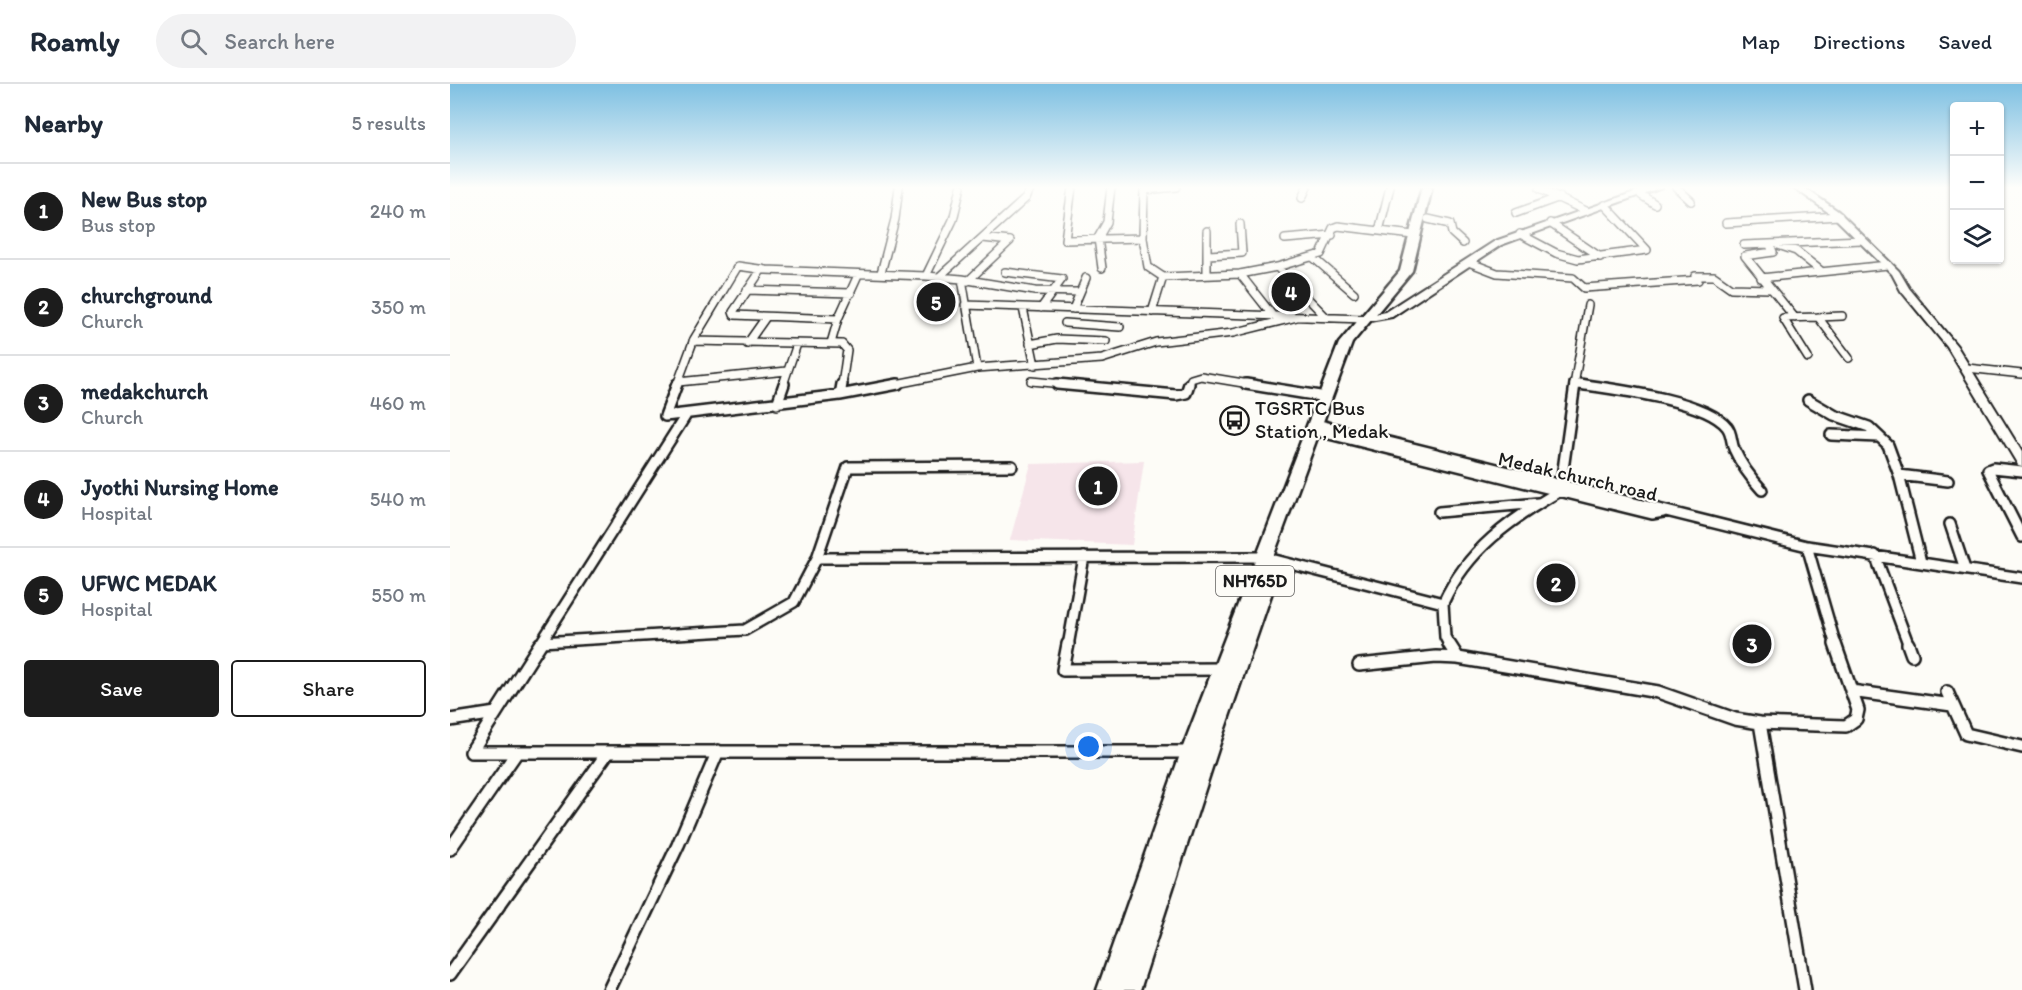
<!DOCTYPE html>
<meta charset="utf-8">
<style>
:root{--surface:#fff;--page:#f2f2f3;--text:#1f2937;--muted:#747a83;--line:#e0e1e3;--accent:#1c1c1c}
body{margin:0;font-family:Itim,sans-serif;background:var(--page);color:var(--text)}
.controls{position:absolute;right:18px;top:18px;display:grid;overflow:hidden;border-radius:6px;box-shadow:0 2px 4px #0004}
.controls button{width:54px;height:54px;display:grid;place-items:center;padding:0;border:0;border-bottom:2px solid var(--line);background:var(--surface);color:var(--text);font:30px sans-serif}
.you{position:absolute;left:639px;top:663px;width:21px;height:21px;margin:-15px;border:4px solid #fff;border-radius:50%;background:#1a73e8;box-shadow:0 0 0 9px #1a73e833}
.badge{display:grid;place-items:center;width:39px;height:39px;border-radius:50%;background:var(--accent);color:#fff;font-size:20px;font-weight:700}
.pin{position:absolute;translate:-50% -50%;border:3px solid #fff;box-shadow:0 2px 6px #0006}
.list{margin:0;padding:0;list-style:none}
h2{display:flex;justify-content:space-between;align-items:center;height:78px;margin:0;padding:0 24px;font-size:26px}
h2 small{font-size:20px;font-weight:400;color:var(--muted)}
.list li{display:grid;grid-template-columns:39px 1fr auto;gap:18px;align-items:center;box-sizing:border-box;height:96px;padding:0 24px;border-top:2px solid var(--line)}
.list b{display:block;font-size:22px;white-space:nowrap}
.list p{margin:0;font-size:20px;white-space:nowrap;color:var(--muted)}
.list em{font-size:20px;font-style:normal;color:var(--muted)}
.actions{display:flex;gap:12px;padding:18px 24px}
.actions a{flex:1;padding:14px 0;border:2px solid var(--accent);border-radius:6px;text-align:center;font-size:21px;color:var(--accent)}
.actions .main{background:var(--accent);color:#fff}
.icon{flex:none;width:33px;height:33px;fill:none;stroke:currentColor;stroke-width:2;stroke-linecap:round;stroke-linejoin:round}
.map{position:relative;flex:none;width:1572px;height:906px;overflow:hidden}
header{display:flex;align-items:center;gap:36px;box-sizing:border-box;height:84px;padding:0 30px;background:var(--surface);border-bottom:2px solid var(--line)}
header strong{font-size:28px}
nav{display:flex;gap:33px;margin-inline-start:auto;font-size:21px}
.search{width:420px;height:54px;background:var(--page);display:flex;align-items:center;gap:15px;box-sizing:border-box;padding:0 21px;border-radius:33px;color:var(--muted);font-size:22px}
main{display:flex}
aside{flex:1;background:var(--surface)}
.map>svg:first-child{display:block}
.built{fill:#f6e5ea}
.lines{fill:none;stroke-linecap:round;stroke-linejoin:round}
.street-far2-casing{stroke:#1c1c1c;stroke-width:10}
.street-far1-casing{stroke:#1c1c1c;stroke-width:14}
.street-casing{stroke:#1c1c1c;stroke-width:16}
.secondary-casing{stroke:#1c1c1c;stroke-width:4}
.highway-casing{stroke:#1c1c1c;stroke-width:5}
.street-far2{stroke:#fdfcf7;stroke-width:7}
.street-far1{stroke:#fdfcf7;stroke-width:9}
.street{stroke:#fdfcf7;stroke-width:11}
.secondary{fill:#fdfcf7;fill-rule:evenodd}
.highway{fill:#fdfcf7;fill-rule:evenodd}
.labels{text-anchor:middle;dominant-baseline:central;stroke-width:4.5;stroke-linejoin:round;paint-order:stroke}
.shield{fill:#fdfcf7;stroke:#605f5e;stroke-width:1.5}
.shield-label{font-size:18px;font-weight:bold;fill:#1c1c1c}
.poi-label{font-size:20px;fill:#1c1c1c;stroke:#fdfcf7;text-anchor:start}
.street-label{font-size:20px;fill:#1c1c1c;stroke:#fdfcf7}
</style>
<header>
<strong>Roamly</strong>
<div class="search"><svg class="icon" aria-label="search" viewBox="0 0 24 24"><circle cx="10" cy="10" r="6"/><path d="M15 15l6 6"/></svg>Search here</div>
<nav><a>Map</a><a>Directions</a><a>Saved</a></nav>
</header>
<main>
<aside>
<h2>Nearby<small>5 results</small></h2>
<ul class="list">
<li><span class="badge">1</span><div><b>New Bus stop</b><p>Bus stop</p></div><em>240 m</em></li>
<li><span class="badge">2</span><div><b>churchground</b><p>Church</p></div><em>350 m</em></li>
<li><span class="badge">3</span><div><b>medakchurch</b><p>Church</p></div><em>460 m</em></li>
<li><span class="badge">4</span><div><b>Jyothi Nursing Home</b><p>Hospital</p></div><em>540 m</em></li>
<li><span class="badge">5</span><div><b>UFWC MEDAK</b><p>Hospital</p></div><em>550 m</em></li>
</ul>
<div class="actions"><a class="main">Save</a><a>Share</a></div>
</aside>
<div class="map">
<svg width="1572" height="906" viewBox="0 0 1572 906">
<rect width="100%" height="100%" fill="#fdfcf7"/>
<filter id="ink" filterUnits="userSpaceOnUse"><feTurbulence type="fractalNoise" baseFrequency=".0167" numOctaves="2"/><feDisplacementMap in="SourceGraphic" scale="12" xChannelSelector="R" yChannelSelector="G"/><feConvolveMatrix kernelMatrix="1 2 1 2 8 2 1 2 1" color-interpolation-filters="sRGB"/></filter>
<g filter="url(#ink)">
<path class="built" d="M694,377l-12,84 -122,-5 21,-76z"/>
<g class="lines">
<defs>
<path id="street-far2" d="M511,103l-8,33 -27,56 36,3
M622,103l-7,53 78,-2 5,29 15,10
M1226,103l15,14
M1089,105l47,22
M694,106l32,-3
M1192,108l-1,3 14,9
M852,114l5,-11
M1066,129l44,-16
M978,135l22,5 2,9 11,10
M1100,139l50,34
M1276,139l113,-7
M757,147v44
M929,147l11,-44
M1070,150l36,19 22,6 69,-9 -42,-45
M533,154l27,3
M693,154l1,-51
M835,155l47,-4
M1294,161l118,-5
M1320,161l3,7 -28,4 50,62
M1328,161l18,6 25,20
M758,171l34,-2 -2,-29
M864,174l40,35
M1021,179l26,10 76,5 11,10 114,-8 -3,-4h19l17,12 39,1
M652,184l-4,-30 9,-16 4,-35
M312,185l-29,43 1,3 104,4
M555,188l57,7 -21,29
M431,189l14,-54 4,-32
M790,190l33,42
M489,193l87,-79 5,-11
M1311,194l127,-13
M518,197l42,-40
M297,206l104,3
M515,221l399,14
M573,224l12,57
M623,225l13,-31
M702,228l11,-35 77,-3 37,-7
M1368,233l24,-1
M877,234l-50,-51 44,-13 12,-26 5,-2 75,9
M615,239l55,4
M243,257l149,3 5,6 -5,35
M381,259l7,-24 20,-44
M297,260l19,-27
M580,260l27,-5 49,2
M1358,274l-25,-40 35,-1 31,41
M527,284l-15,-89 73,12 45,1
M1517,284l55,6
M581,297l42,4
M228,298l109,-11
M1126,299l12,2
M227,301l17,-46 44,-73 28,4 160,6
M333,301l14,-41
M441,301l86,-17 125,-9 54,-17 77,-9 64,-16
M739,301l2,-6 10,-3 54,9
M1124,301l14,-80"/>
<path id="street-far1" d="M227,300l-12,32 175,-21 58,-11
M607,300l119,11 10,-2 3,-9
M796,300l80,13
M1129,300c34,5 127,16 148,43 5,6 4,15 7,22 7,16 16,28 28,41
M390,311l2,-11
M1358,316l26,15 35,12 19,18 11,30 22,87
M327,320l7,-20
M866,340l491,122 215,32
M863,346l339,84 11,-2
M1381,351l48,2
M562,382l-164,1 -31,91 448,-1
M1572,387l-29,-3 -5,2 34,67
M1449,391l49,6
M989,428l99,-9
M1500,440l15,45
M1357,462l29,100
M1425,471l34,91
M825,476l168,43 2,34 5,9
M993,519c24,-53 68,-84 117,-112l15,-107
M91,558l204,-12 49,-28 23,-44
M89,562l147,-231
M618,562l16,-89"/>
<path id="street" d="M90,560l-69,108h720
M618,560l-5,26 160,-1
M999,560l9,14
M1458,560l4,11
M909,581l77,-8 22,1 200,34 77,27 25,4 86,3 10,-7 2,-9 -23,-66
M1401,607l101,14
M1497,608l19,42 56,13
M0,636l46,-7
M1310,639l45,267
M0,765l67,-97
M0,890l158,-222
M159,906l69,-145 40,-94"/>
<path id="secondary" d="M1199,103h13l-161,58 -109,72 -28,5 -5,-3 1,-2 25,-5 110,-71z
M1343,103h10l35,24 61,60 10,17 48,58 65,106v14l-4,-1 -71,-118 -46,-56 -9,-17 -60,-59z"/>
<path id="highway" d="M972,103h10l-20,84 -60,72 -80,217 7,1 2,5 -61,177 -80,247h-43l84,-238 158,-409 61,-72z"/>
</defs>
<use href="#street-far2" class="street-far2-casing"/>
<use href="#street-far1" class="street-far1-casing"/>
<use href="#street" class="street-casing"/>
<use href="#secondary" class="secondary-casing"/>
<use href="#highway" class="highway-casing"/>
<use href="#street-far2" class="street-far2"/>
<use href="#street-far1" class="street-far1"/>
<use href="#street" class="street"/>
<use href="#secondary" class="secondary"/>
<use href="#highway" class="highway"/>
</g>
</g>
<linearGradient id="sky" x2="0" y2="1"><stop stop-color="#7ec0e2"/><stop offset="0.45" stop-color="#fefefb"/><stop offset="1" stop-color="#fefefb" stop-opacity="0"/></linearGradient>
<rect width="1572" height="230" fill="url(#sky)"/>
<defs>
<symbol id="bus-ring" viewBox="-11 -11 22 22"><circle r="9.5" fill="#fdfcf7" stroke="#1c1c1c" stroke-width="1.5"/><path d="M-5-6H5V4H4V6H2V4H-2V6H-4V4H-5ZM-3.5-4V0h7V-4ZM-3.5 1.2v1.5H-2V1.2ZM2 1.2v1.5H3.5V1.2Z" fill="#1c1c1c"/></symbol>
</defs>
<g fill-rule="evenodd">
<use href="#bus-ring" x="768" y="320" width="33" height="33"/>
</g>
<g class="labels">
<rect class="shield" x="766" y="482" width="78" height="30" rx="4.5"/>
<g class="shield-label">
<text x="805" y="497">NH765D</text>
</g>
<g class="poi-label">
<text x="805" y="324">TGSRTC Bus<tspan x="805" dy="23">Station , Medak</tspan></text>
</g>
<g class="street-label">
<text transform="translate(1128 392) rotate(13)">Medak church road</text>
</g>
</g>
</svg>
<div class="controls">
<button>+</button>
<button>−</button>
<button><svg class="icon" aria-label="layers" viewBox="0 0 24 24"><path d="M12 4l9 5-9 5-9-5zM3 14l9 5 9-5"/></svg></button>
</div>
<div class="you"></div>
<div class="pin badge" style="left:648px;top:402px">1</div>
<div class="pin badge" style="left:1106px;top:499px">2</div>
<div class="pin badge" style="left:1302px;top:560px">3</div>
<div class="pin badge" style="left:841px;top:208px">4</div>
<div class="pin badge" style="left:486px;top:218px">5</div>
</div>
</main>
